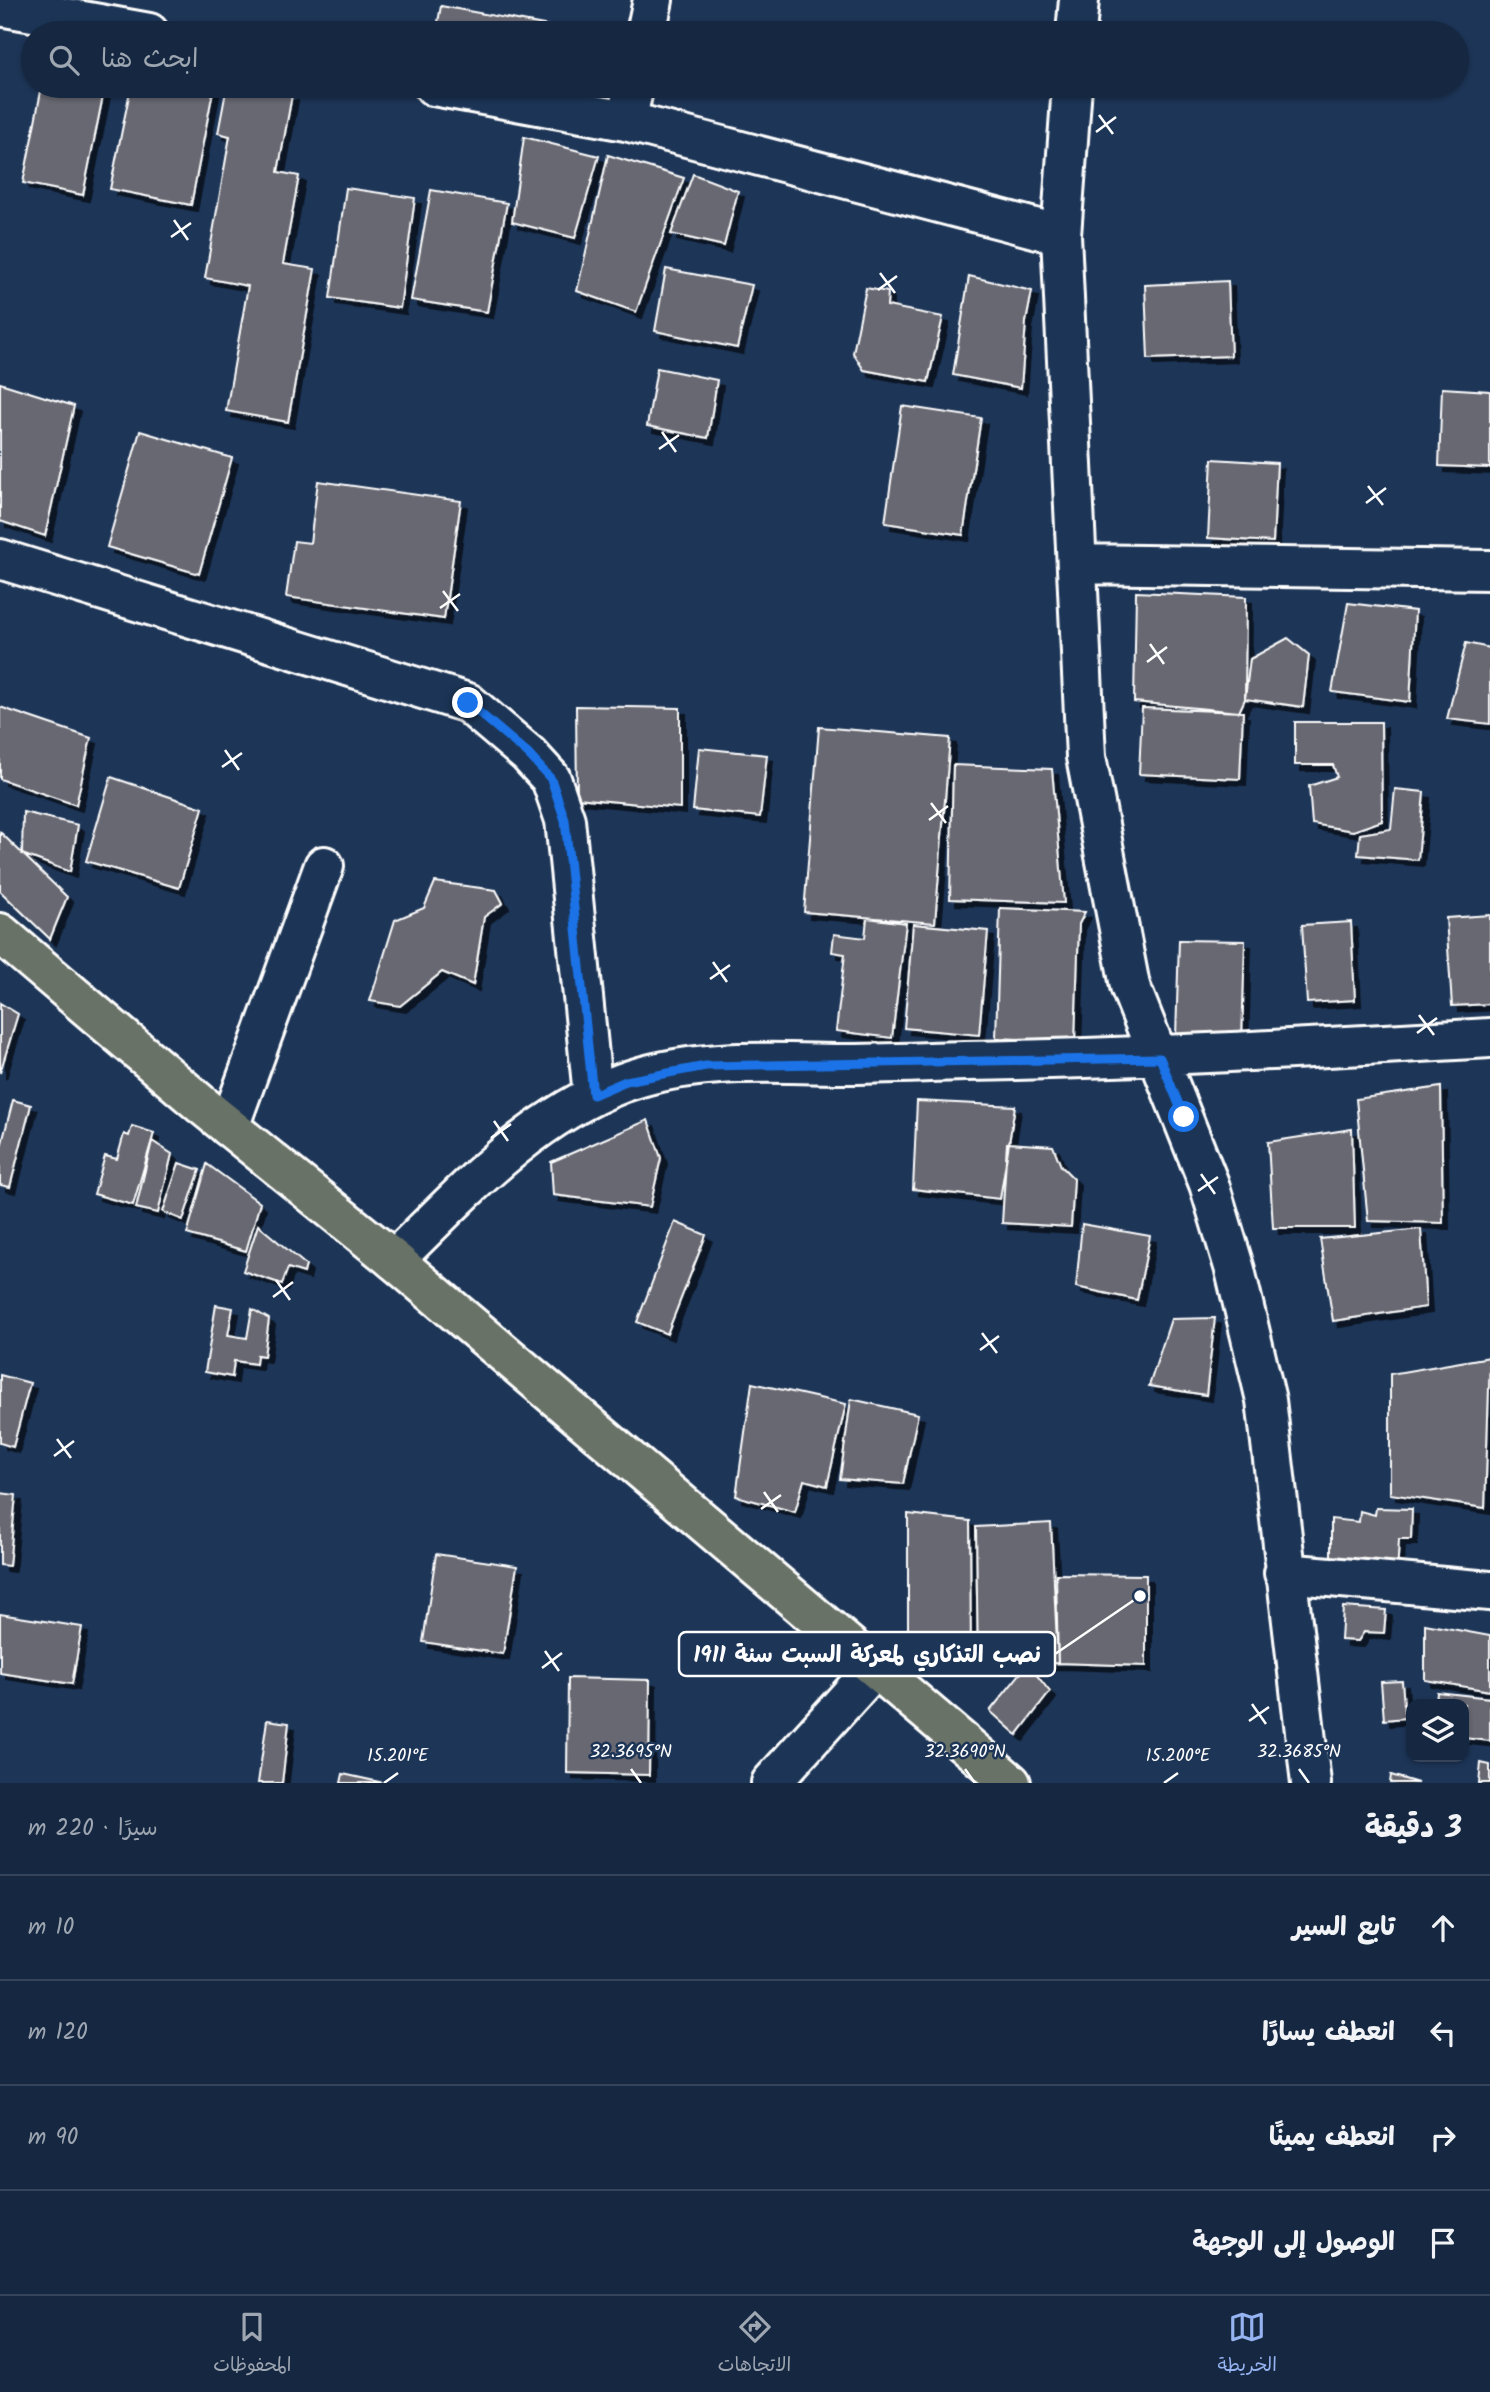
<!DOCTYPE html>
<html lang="ar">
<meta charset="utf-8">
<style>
:root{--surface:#162841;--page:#1f3048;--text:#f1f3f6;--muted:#9ea6b1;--line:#35445a;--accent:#95b2f1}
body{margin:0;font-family:Kalam,"Playpen Sans Arabic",sans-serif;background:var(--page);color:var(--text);direction:rtl}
.controls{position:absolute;right:21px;bottom:21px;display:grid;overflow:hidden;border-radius:14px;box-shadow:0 2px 5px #0004}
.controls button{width:63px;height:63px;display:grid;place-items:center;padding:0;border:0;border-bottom:2px solid var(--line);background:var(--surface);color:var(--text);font:35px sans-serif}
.stop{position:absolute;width:21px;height:21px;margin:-16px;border:5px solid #1a73e8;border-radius:50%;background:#fff}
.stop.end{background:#1a73e8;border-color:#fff;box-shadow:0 2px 7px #0008}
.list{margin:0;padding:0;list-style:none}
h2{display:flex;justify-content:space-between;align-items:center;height:91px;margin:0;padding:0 28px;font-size:30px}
h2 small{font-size:23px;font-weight:400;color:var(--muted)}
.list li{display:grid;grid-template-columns:46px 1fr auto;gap:21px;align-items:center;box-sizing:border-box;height:105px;padding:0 28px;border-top:2px solid var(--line)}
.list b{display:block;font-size:26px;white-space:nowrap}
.list em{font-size:23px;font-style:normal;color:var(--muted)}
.icon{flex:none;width:38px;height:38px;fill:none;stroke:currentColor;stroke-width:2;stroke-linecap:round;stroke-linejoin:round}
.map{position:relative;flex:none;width:1490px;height:1783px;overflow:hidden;direction:ltr}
.search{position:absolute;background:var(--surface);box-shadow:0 2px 5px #0004;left:21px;right:21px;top:21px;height:77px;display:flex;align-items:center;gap:18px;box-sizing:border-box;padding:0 24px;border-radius:38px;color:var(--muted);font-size:26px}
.sheet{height:511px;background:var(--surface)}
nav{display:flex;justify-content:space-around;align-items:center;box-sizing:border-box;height:98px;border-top:2px solid var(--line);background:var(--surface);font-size:19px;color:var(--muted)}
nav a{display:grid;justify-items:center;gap:4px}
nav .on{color:var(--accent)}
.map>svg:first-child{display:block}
.building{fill:#686772;stroke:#fff;stroke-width:2;filter:url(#shadow)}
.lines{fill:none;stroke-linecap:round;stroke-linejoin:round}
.minor-casing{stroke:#fff;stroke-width:44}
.major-casing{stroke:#fff;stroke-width:44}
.minor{stroke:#1d3557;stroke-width:38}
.major{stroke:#697266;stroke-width:38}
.route{stroke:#1a73e8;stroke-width:9}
.ticks{fill:none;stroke:#fff;stroke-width:2.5}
.ticks-label{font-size:18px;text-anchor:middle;fill:#fff;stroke:#1d3557;stroke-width:5;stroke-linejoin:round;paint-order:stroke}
.leader{fill:none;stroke:#fff;stroke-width:2.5}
.callout-dot{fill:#fff;stroke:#1d3557;stroke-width:2.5}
.callout{fill:#1d3557;stroke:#fff;stroke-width:2.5}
.callout-label{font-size:23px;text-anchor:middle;font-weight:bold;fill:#fff}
</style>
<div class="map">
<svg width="1490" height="1783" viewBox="0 0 1490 1783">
<defs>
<filter id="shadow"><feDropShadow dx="6" dy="6" stdDeviation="0" flood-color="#0009"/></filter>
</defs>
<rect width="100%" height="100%" fill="#1d3557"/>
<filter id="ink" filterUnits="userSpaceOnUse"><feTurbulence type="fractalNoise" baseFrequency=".0143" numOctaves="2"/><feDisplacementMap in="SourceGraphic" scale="14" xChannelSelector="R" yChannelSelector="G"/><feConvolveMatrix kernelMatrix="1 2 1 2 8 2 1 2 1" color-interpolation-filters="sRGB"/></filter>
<g filter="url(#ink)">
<path class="building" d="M441,6l146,27h-151z
M42,86h63l-22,109 -60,-12z
M131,86h83l-23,119 -81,-16z
M227,86l65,9 -14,77 21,4 -16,88 32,5 -27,153 -62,-11 22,-125 -43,-8 25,-142 -12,-3z
M524,137l75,19 -24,82 -63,-16z
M608,155l76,23 -48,134 -59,-21z
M693,174l45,17 -14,55 -53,-12z
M346,188l69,10 -15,110 -70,-10z
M431,190l76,13 -20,109 -76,-12z
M666,269l86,16 -15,63 -82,-17z
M969,276l63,15 -6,31 -5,66 -68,-13z
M1228,281l3,75 -83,3 -3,-74z
M866,288l22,4 -1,14 56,11 -15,65 -64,-12 -11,-17z
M657,368l60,12 -9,58 -61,-12z
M0,383l74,23 -29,130 -45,-15z
M1442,388l48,3v77l-51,-2z
M902,406l79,12 -18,117 -78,-12z
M140,431l92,27 -33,116 -92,-27z
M1212,459l65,4 -4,79 -65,-4z
M318,481l143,20 -17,118 -158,-22 8,-56 16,2z
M1136,592l110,5 -1,102 -6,13 -105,-10z
M1348,603l67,8 -5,91 -78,-10z
M1288,638l21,17 -6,52 -58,-8 5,-40z
M1466,643l24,5v76l-43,-5z
M576,706l104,2v100l-103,-10z
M0,707l91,31 -15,67 -76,-26z
M1142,708l101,4 -3,67 -101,-5z
M1295,722h86l1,99 -29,10 -41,-7 -3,-38 28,-9 -4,-12h-38z
M819,727l131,11 -15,185 -131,-11z
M699,748l68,7 -7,62 -67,-7z
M953,765l99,4 12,134 -114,-4z
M111,777l92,31 -24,80 -93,-27z
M1395,789l29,3 -6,68 -60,-5 2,-21 31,-5z
M23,812l55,13 -8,47 -48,-18z
M0,832l67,65 -17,42 -50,-48z
M435,882l61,8 7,13 -19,14 -11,68 -31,-13 -42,34 -30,-5 25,-81 29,-12z
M1000,908l85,4 -6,12 -4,117 -79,-3z
M1490,915v89l-38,2 -6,-88z
M867,918l39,5 -14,115 -56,-7 9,-77 -13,-2 2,-18 31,4z
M1351,922l4,78 -48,3 -5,-78z
M913,924l75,7 -9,104 -75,-7z
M1179,940l66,1 -3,98 -66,-2z
M0,1003l18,11 -18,59z
M1441,1087l2,136 -75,-2 -12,-122z
M13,1100l18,5 -21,82 -10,-2v-34z
M917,1101l98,5 -15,93 -87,-10z
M648,1120l13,38 -11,49 -97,-12 -2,-33z
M132,1126l22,7 -21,72 -39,-11 11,-38 12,3 7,-25 5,2z
M1352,1129l3,99h-82l-5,-86z
M152,1141l20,13 -14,59 -22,-5z
M1007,1143l46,3 8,20 13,13 -3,48 -69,-4z
M179,1163l21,7 -17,50 -20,-8z
M207,1164l53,39 -14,48 -59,-17z
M675,1222l31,13 -39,99 -30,-12z
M1082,1224l68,12 -13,64 -61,-13z
M258,1225l48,40 -2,8 -16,-5 -6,16 -39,-13z
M1421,1229l5,78 -93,14 -13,-82z
M216,1305l17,3 -5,27 19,3 5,-29 17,10 -5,37 -7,-1 -1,9 -22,-3 -2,16 -27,-5z
M1215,1318l-9,77 -57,-9 22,-67z
M1490,1357l-5,151 -95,-14v-120z
M0,1375l30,8 -17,64 -13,-4z
M752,1383l94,21 -19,82 -23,-6 -9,32 -59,-16z
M851,1399l67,15 -15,70 -63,-5z
M0,1493l16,2 -7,71 -9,-1z
M1376,1508l36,1 -1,30h-12l-2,36 -66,-6v-50l28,3 1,-11 15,4z
M908,1514l62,7 1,141 -63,-8z
M1051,1523l7,140 -80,1 -2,-137z
M436,1554l81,12 -14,88 -80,-12z
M1056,1574l90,1v91l-88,-3z
M1343,1607l43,3 -2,23 -20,-1 -6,9 -17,-1z
M0,1614l82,13 -10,57 -72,-11z
M1425,1624l65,12v55l-65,-11z
M1028,1664l22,28 -33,43 -27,-24z
M568,1678l82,2 -1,95 -82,-2z
M1402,1681l3,37 -21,2 -3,-38z
M1437,1692l53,6v43l-26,-3v-34h-28z
M267,1720l22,3 -7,60h-24z
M1481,1763l9,2v18h-11z
M343,1774l41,9h-43z
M1391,1775l27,8h-28z"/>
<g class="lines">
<defs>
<path id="minor" d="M0,6l149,27
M646,33l7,-33
M1076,33l3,-33
M434,86l192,35 435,114
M1072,86l-11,149 25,522 44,229 79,198 26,86 31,130 45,383
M626,121l8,-35
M0,559l468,144 60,51 23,25 14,41 28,275
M1077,564l413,6
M229,1127l95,-261
M394,1260c69,-67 136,-142 228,-177 69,-26 149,-20 220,-19 41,0 82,-2 123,-3 176,-3 350,-13 525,-23
M1284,1573l206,18
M771,1783l104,-115"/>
<path id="major" d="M0,933l202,172 192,155 617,523"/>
</defs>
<use href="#minor" class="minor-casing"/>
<use href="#major" class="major-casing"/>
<use href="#minor" class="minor"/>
<use href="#major" class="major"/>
</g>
</g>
<g class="lines" filter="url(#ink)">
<path class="route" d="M468,703l60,51 23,25 14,41 28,275 33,-14 80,-15 454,-8 24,59"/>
</g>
<path class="ticks" d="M1099,115l14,19M1096,132l20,-15M174,220l14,20M171,237l20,-14M880,273l15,20M878,290l19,-14M662,432l14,20M659,449l20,-14M1368,486l15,19M1366,503l20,-15M443,591l15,20M440,608l20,-14M1150,644l14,20M1147,662l20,-15M225,750l14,20M222,767l20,-14M931,803l15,20M929,820l19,-14M713,962l14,20M710,979l20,-14M1419,1015l15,20M1417,1033l20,-15M494,1121l14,20M491,1138l20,-14M1201,1174l14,20M1198,1191l20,-14M276,1280l14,20M273,1297l20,-15M982,1333l15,20M980,1350l19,-14M57,1439l14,19M54,1456l20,-15M764,1492l14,20M761,1509l20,-14M545,1651l14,20M542,1668l20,-15M1252,1704l14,20M1249,1721l20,-14M631,1769l10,14M965,1769l10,14M1299,1769l10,14M384,1783l14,-10M1164,1783l14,-10"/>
<g class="ticks-label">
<text x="631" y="1757">32.3695°N</text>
<text x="965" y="1757">32.3690°N</text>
<text x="1299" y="1757">32.3685°N</text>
<text x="398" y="1761">15.201°E</text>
<text x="1178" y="1761">15.200°E</text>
</g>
<path class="leader" d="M1140 1596L1055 1654"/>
<circle class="callout-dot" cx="1140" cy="1596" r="7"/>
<rect class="callout" x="679" y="1632" width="376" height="44" rx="7"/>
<g class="callout-label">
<text x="867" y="1662">نصب التذكاري لمعركة السبت سنة 1911</text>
</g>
</svg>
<div class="controls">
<button><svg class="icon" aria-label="layers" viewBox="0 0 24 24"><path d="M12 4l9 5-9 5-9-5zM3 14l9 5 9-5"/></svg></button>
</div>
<div class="stop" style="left:1184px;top:1117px"></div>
<div class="stop end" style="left:468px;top:703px"></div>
<div class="search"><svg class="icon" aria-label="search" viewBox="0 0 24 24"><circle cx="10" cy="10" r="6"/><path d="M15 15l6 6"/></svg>ابحث هنا</div>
</div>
<section class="sheet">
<h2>3 دقيقة<small>سيرًا · 220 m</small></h2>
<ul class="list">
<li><svg class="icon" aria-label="ahead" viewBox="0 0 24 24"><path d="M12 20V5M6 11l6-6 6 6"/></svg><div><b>تابع السير</b></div><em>10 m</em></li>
<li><svg class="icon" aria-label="left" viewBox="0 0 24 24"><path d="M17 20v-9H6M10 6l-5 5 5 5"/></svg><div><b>انعطف يسارًا</b></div><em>120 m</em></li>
<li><svg class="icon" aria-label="right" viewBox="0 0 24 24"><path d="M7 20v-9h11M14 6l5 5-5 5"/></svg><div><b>انعطف يمينًا</b></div><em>90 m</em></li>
<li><svg class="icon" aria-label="arrive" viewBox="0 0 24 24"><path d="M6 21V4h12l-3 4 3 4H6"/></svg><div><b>الوصول إلى الوجهة</b></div></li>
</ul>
</section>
<nav>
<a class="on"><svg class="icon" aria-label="map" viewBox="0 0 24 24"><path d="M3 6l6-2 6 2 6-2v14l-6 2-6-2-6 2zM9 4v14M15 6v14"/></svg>الخريطة</a>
<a><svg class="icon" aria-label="directions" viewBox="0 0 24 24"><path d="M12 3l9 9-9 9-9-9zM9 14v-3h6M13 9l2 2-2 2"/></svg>الاتجاهات</a>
<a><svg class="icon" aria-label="saved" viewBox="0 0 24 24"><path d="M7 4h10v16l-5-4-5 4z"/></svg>المحفوظات</a>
</nav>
